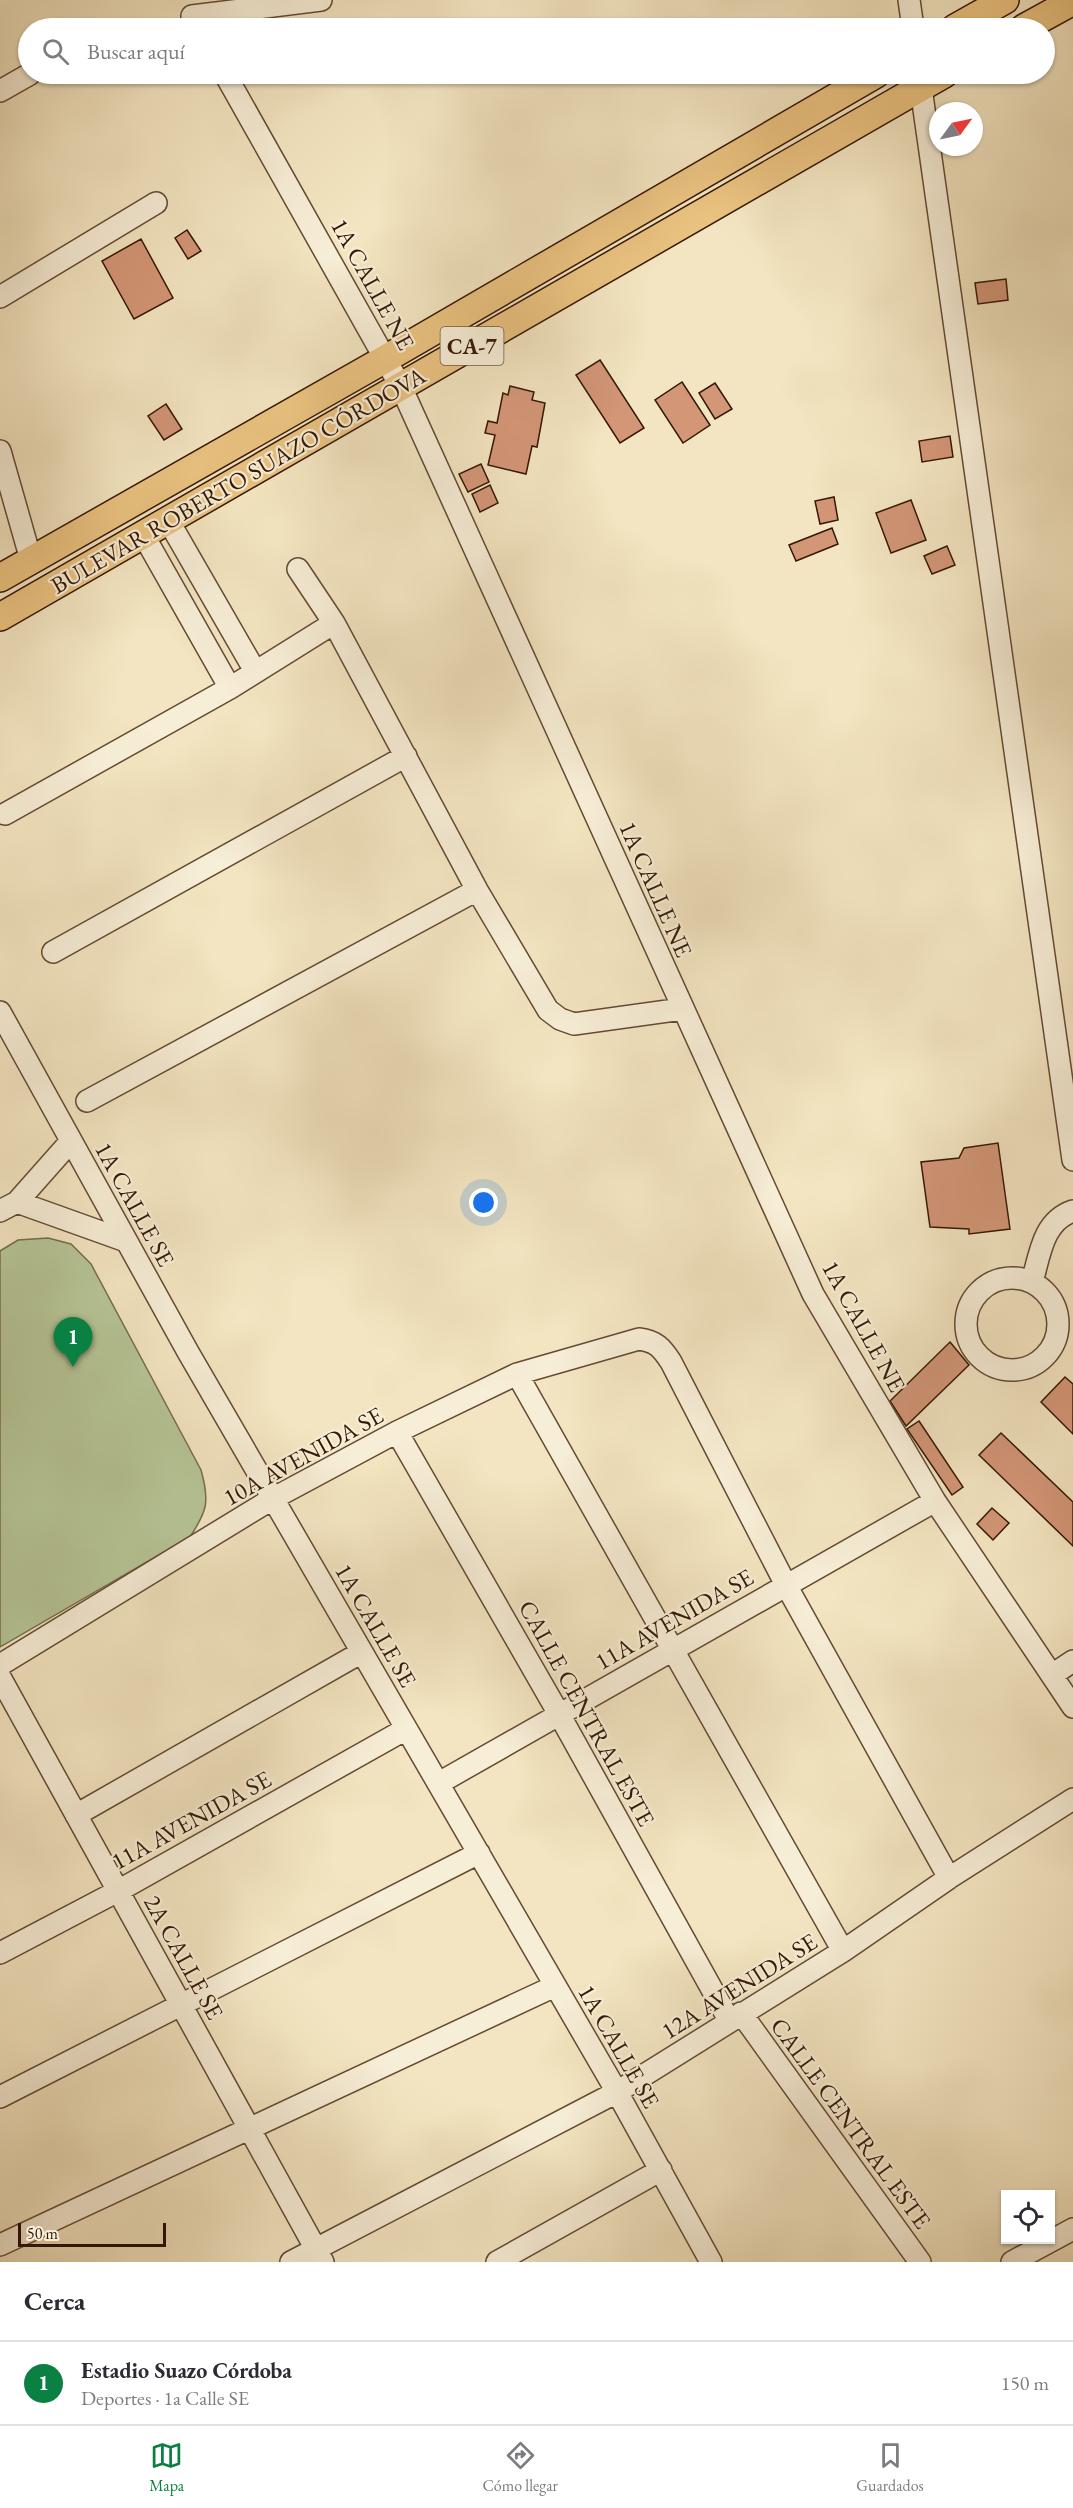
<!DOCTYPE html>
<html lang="es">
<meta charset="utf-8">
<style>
:root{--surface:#fff;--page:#f7f7f7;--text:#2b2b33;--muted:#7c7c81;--line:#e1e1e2;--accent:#0b8043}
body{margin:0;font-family:"EB Garamond",serif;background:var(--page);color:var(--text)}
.controls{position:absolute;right:18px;bottom:18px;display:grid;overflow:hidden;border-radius:0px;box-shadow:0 2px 4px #0004}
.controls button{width:54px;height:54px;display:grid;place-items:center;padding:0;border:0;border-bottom:2px solid var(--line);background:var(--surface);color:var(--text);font:30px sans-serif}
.compass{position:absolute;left:929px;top:102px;width:54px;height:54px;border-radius:50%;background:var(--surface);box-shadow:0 2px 4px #0004;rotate:57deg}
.scale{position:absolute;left:18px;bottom:15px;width:148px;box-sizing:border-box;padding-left:6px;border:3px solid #351704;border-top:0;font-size:16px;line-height:21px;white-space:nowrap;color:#351704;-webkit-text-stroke:4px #f7eed7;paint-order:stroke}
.you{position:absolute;left:484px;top:1203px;width:21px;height:21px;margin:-15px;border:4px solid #fff;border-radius:50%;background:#1a73e8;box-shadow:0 0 0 9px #1a73e833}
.badge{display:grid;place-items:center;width:39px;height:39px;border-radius:50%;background:var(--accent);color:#fff;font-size:20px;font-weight:700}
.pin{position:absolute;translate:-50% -50px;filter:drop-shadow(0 2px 3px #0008)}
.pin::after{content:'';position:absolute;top:32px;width:21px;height:18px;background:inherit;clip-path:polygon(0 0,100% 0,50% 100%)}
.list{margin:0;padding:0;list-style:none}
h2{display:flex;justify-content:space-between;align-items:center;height:78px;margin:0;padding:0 24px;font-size:26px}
h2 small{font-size:20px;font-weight:400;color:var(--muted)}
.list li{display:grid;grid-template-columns:39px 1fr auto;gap:18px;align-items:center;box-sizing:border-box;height:84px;padding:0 24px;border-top:2px solid var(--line)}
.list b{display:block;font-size:22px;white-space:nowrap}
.list p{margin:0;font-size:20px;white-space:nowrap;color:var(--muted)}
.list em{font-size:20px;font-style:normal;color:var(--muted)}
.icon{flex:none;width:33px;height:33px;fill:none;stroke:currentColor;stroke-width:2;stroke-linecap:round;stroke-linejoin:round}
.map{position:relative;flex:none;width:1073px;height:2262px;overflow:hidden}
.search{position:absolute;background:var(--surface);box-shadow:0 2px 4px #0004;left:18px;right:18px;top:18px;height:66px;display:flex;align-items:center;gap:15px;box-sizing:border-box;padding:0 21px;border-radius:33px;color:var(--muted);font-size:22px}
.sheet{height:162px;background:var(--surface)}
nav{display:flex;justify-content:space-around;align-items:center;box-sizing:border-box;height:84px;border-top:2px solid var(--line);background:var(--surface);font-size:16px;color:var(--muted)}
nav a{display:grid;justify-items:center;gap:3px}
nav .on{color:var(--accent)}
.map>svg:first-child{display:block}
.green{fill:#b6c596;stroke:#766e4d;stroke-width:1.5}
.building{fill:#d39677;stroke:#351704;stroke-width:1.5}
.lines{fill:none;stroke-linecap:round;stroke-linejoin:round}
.minor-casing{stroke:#644a33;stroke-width:24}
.major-casing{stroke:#351704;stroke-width:30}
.minor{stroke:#f7eed7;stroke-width:21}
.major{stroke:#eac280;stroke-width:27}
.labels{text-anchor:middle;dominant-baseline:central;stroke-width:4.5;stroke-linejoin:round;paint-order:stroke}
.shield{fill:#f7eed7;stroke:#6f5843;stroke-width:1.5}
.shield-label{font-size:22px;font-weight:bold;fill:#351704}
.street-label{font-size:24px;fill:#351704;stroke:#f7eed7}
</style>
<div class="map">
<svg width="1073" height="2262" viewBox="0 0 1073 2262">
<rect width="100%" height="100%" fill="#f3e5c1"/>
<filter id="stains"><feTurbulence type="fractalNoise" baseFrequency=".00333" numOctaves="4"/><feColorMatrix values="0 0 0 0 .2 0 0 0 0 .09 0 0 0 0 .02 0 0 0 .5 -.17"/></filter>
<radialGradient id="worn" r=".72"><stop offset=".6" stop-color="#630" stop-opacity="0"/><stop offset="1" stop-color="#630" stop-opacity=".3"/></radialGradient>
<path class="green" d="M48,1238l23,6 20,20 110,206c9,32 6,41 -11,67l-190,110v-396l18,-11z"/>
<path class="building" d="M187,230l14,21 -13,8 -13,-21z
M141,239l32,59 -39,21 -32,-58z
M1006,279l2,21 -30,4 -3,-21z
M600,360l44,68 -24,15 -44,-68z
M682,382l28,43 -27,18 -28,-43z
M715,383l17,26 -17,10 -16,-26z
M510,386l24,6 -2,8 13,3 -8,44 -5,-1 -6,28 -38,-9 7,-30 -10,-2 3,-12 9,2 6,-30 5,2z
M166,404l16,25 -18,11 -16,-24z
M950,436l3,21 -31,5 -3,-21z
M481,464l8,18 -21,10 -9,-18z
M490,485l8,18 -18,9 -8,-18z
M834,497l4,23 -18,4 -5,-23z
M911,500l15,40 -35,13 -15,-40z
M832,528l6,16 -42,17 -7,-16z
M947,546l8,19 -23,9 -8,-18z
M998,1143l12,86 -41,5v-5l-39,-2 -9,-65 38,-4 5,-10z
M950,1342l19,23 -63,61 -16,-25z
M1065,1377l8,7v50l-32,-32z
M919,1421l44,66 -11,8 -45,-66z
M1001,1433l72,69v44l-94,-91z
M992,1508l17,15 -16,17 -16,-16z"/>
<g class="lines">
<defs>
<path id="minor" d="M909,0l4,28
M192,16l129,-16
M225,74l176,313 412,907 122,207 138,206
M919,74l154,1086
M0,91l30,-17
M0,297l156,-94
M0,451l31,109
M168,520l87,151
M144,536l86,152
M298,569l36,54 143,267 71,120 12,9 14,5 108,-15
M5,814l225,-126 104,-65
M53,952l353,-196
M0,1012l188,340 429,740 94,170
M87,1101l390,-211
M17,1202l109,39
M0,1211l17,-9 54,-61
M966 1324a46 46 0 1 1 92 0a46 46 0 1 1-92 0Z
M1032,1282c8,-28 11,-61 41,-71
M517,1374l326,577
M397,1432l162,282 170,306
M0,1665l272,-166 125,-67 120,-58 122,-35c17,2 23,9 32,23l115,223 163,293
M1052,1675l21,-14
M0,1677l323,585
M439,1783l496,-282
M76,1815l286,-163
M0,1953l118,-62 288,-162
M741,2013l179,249
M0,2097l479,-244
M0,2245l555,-259
M291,2262l326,-170 226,-141 106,-73 124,-79
M497,2262l164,-92
M1012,2262l61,-33"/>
<path id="major" d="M955,28l50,-28
M1024,28l49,-27
M0,578l387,-220 489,-284
M0,617l944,-543"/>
</defs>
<use href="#minor" class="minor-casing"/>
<use href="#major" class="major-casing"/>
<use href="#minor" class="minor"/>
<use href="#major" class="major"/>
</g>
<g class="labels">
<rect class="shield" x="440.5" y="327" width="63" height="38" rx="4.5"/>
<g class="shield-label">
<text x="472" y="346">CA-7</text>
</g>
<g class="street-label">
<text transform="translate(373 284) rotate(61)">1A CALLE NE</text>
<text transform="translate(238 480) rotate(-30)">BULEVAR ROBERTO SUAZO CÓRDOVA</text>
<text transform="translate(656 889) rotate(66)">1A CALLE NE</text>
<text transform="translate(135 1204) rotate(61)">1A CALLE SE</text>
<text transform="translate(864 1326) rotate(61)">1A CALLE NE</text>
<text transform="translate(303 1456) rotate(-29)">10A AVENIDA SE</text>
<text transform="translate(674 1619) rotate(-30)">11A AVENIDA SE</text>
<text transform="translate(376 1625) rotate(60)">1A CALLE SE</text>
<text transform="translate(587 1713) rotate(61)">CALLE CENTRAL ESTE</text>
<text transform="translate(191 1820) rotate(-29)">11A AVENIDA SE</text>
<text transform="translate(184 1957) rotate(61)">2A CALLE SE</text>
<text transform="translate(739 1986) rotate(-32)">12A AVENIDA SE</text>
<text transform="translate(619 2046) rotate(60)">1A CALLE SE</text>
<text transform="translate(851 2123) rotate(54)">CALLE CENTRAL ESTE</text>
</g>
</g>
<rect width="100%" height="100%" filter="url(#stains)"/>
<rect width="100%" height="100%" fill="url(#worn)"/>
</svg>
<div class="controls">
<button><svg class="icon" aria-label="locate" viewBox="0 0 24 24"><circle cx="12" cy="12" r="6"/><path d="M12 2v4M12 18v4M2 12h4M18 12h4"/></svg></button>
</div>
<svg class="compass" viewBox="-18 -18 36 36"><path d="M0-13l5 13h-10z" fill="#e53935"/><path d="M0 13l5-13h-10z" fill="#7c7c81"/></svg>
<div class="scale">50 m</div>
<div class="you"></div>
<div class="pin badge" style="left:73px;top:1367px">1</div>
<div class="search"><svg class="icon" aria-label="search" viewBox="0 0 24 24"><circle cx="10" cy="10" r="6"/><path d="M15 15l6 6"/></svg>Buscar aquí</div>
</div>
<section class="sheet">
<h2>Cerca<small></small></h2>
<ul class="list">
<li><span class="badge">1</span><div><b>Estadio Suazo Córdoba</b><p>Deportes · 1a Calle SE</p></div><em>150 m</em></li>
</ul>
</section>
<nav>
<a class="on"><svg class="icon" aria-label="map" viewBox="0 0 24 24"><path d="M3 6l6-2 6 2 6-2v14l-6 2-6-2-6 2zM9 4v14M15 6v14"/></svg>Mapa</a>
<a><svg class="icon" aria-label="directions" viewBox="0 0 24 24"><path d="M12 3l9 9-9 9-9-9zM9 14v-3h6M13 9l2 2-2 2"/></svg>Cómo llegar</a>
<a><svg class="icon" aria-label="saved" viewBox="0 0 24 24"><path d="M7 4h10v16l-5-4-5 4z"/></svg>Guardados</a>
</nav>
